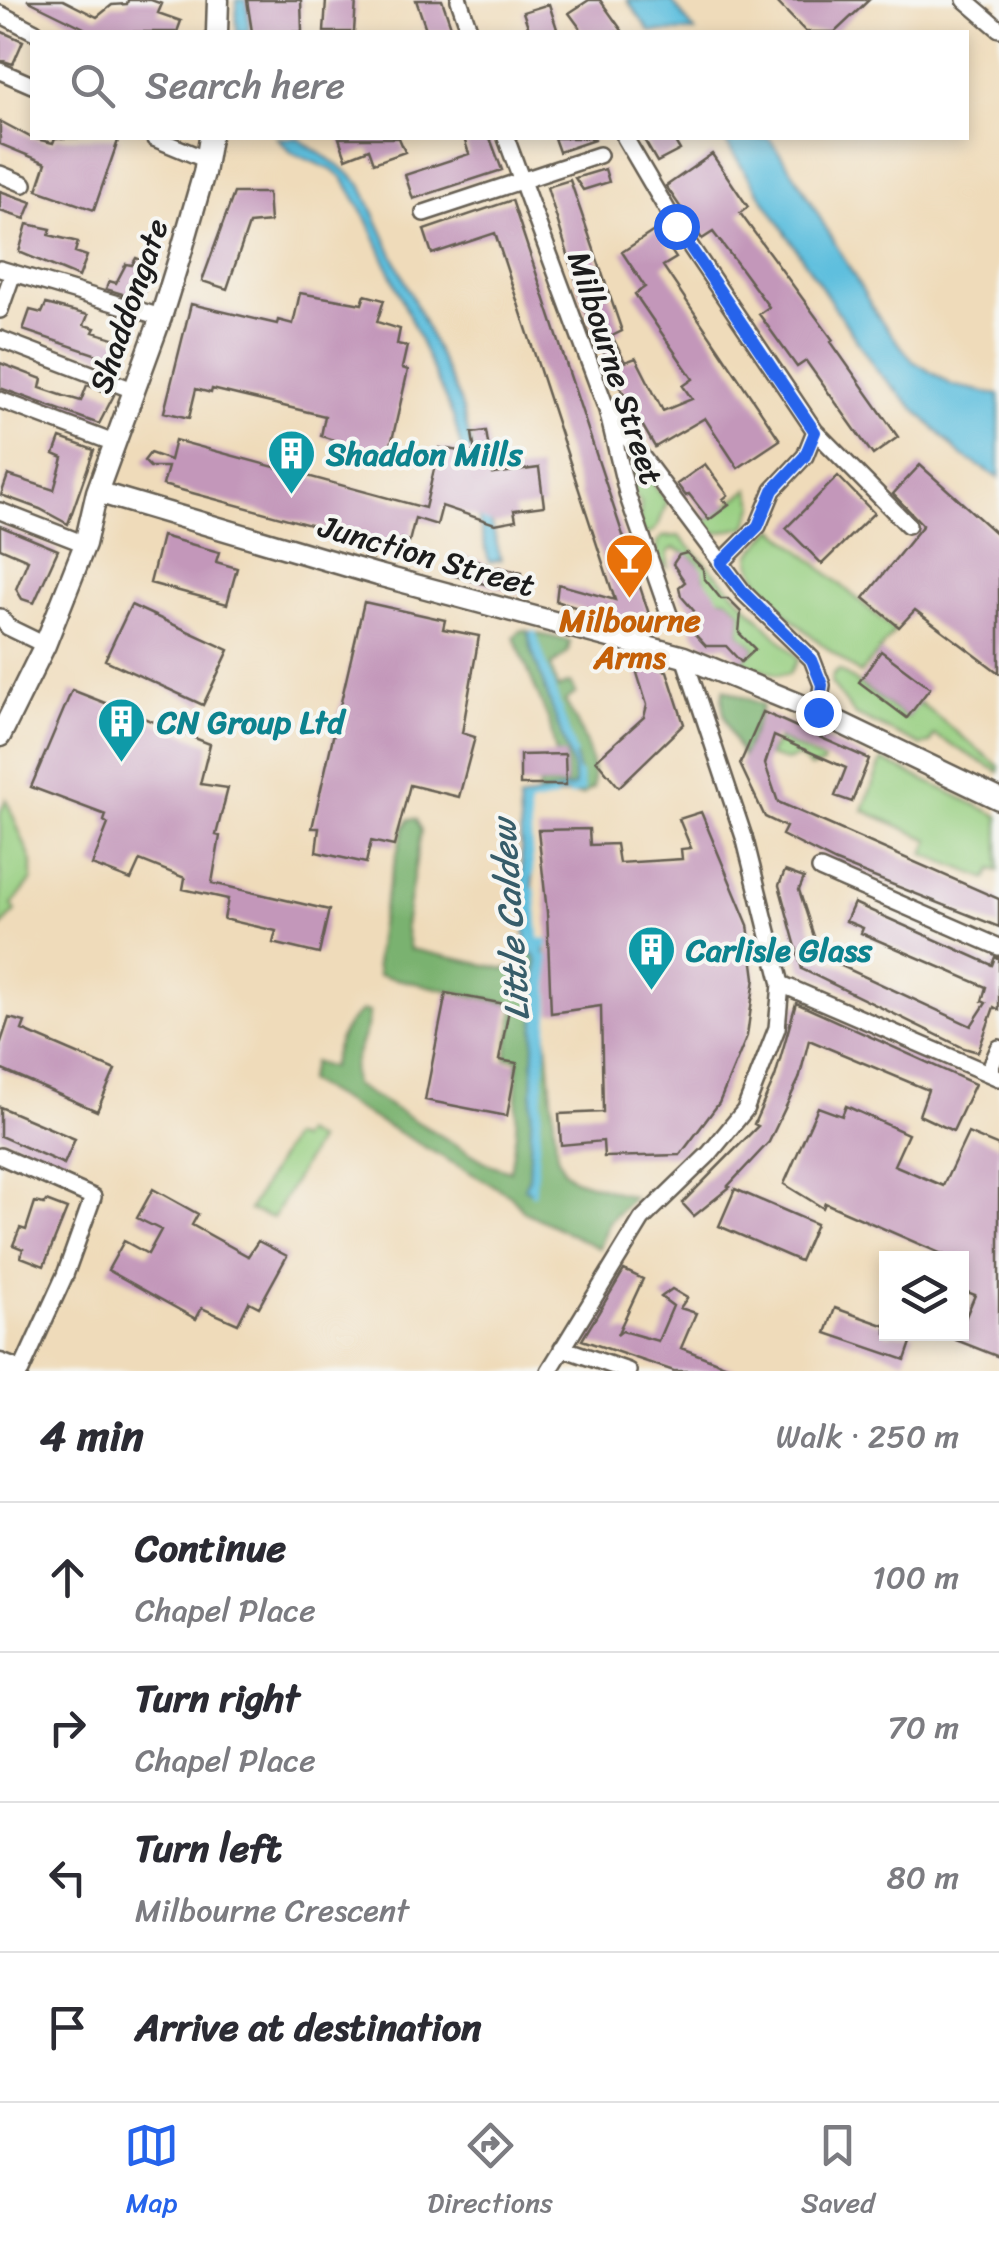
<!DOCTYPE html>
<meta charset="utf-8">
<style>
:root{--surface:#fff;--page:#f2f2f3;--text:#2b2b33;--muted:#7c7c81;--line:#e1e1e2;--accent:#2563eb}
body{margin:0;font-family:Sriracha,sans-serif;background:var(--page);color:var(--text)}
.controls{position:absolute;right:30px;bottom:30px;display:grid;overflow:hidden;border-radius:0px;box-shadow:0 5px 15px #0003}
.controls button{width:90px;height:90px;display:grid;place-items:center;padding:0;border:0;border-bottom:2px solid var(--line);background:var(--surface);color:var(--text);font:50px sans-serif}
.stop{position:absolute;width:30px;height:30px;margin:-22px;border:8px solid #2563eb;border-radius:50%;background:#fff}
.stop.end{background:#2563eb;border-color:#fff;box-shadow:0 2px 10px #0008}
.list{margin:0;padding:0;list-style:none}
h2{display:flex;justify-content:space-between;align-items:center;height:130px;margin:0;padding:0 40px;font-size:42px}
h2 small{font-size:32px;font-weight:400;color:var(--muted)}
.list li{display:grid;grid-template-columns:65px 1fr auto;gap:30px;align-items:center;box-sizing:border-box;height:150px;padding:0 40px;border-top:2px solid var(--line)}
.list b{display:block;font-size:38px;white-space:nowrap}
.list p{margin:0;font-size:32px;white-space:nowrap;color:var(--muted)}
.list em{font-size:32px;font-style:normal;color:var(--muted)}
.icon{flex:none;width:55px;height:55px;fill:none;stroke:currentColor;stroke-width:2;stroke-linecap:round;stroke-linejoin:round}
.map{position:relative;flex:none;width:999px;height:1371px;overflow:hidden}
.search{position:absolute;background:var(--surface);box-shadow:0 5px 15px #0003;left:30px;right:30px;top:30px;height:110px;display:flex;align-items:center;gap:25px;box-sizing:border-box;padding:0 35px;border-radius:0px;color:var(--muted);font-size:38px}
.sheet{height:730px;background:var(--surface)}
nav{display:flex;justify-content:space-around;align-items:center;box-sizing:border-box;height:140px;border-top:2px solid var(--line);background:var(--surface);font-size:28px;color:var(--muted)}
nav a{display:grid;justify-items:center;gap:5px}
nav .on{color:var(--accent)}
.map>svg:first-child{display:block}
.green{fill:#98cf81;stroke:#5a764e;stroke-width:2.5}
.forest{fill:#7ab26f;stroke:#4b6746;stroke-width:2.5}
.water{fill:#5fbfde;stroke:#3e6e7d;stroke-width:2.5}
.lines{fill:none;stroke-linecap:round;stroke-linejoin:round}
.stream{stroke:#5fbfde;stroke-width:5}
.building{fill:#c397ba}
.street-casing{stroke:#665f53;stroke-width:20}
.secondary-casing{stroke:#665f53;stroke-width:25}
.street{stroke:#fff;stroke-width:15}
.secondary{stroke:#fff;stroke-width:20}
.route{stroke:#2563eb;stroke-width:12}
.labels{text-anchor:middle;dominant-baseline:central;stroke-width:8;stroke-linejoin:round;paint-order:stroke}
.street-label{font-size:32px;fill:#1c1c1c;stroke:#f6f6f2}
.culture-label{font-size:32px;font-weight:bold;fill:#0d838f;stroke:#f6f6f2;text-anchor:start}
.food-label{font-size:32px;font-weight:bold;fill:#c56008;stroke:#f6f6f2}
.water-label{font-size:35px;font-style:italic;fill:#375d6a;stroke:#f6f6f2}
</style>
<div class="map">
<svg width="999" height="1371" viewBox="0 0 999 1371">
<rect width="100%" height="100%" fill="#f6f6f2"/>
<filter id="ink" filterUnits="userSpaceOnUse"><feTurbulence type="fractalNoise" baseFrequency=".01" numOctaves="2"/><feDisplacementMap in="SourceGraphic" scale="20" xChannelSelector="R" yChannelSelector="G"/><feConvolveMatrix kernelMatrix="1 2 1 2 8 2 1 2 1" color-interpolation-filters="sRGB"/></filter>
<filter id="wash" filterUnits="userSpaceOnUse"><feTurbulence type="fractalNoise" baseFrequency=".0048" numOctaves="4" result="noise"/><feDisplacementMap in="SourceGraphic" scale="40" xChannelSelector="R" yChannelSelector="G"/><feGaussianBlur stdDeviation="2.25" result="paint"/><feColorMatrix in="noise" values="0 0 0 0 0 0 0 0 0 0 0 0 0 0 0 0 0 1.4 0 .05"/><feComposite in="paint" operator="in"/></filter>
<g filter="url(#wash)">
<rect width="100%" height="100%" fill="#efdbba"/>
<path class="green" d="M636,471l8,1 23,30c-7,15 -6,30 -24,34l-4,-13 2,-20 -9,-11 -5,-16z
M749,489l6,16 -9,22 -29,6 -15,-9z
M774,528l121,103 -35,43c-31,-25 -109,-78 -110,-119z
M679,536l117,120 2,4 -9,14 -11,1 -37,-13 14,-13 -16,-16 2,-21 -13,-13 -18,-1c-9,-28 -6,-38 -36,-50l-6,4v16l-12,-8 2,-18 4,-5z
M839,670l68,48 12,-16 80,64v6l-65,-37 -4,8 -8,3 -68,-32 -23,-31 2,-8z
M778,739l46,22 -2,4 -12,3 -11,-11 -13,4 -18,-5z
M882,760l117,56v55l-7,-2 -5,10 -63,-25 6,-14 -67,-30z
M6,799l26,63v18l-20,25 4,6 -16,17v-115z
M303,1133l14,8 -44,77 -24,-8 42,-73 8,3z"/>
<path class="forest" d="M521,630l7,1 4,20 41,117 2,19 -37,7 1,-9h27l-1,-30 -9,-1 -7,-33 -35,-84z
M534,633l36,8 -2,11 -17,14 6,22 13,-5 6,10 -11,8c14,24 32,59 28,87l-11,7 -12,-1 9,-2 -4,-36z
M724,689l39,16 -20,53c-10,-19 -26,-48 -19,-69z
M409,819h7l5,12 -16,95 5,23 95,20c14,-3 19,-9 22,-22l9,8 5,20 16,180 7,16 10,8 59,18 -24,25 -10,26 -74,-36 -15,-17 -203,-114 6,-19 18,6c5,-23 11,-43 31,-57l7,1c1,24 -21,44 -15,73l135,79 21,7 6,-38 2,-74 -12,-1 9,-53 -137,-30c-8,-33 17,-112 26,-147z"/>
<path class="water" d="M236,0h11l2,32h-12z
M627,0h44l24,32h-45z
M277,138h21c21,17 44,26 63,47l99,216 41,159 -12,2 -35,-143 -86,-198 -25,-43 -13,-9 -38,-16z
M723,138h46l26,37 83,142 35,44 39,24 47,10v83l-38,-23 -84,-84z
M528,631l6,2 41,123 7,34 -55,13 10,137 8,1 2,67 -14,185 -9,-5 5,-11 8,-215 -3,-8h-8l-7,-154 56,-14 -2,-18 -41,-117z"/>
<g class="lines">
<path class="stream" d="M534,633l40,121
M570,794l12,-4 -3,-16
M531,874l-4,-71 27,-6
M533,890l4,51h8v5
M533,1193l14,-185 -1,-51"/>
</g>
<g id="blocks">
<path class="building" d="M27,0h36l34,17 15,-12 15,-1 1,-4h23l11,4 -4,9 23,8 -4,11h-95l2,-4z
M247,0h54l1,32h-50z
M326,0h30l-2,32h-30z
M416,0h26l11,32h-26z
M589,0h11l23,32h-40l-14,-19z
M775,0h94l-34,32h-29z
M549,4l9,28h-28l-7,-20z
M0,31l23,10 -10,23 -13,-4z
M0,121l32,17 21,5 2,-5h64l-25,72 -57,-20 9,-27 -46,-19z
M339,138h60l6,14 -31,11 -5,-14 -23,9z
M464,138h26l12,32 -89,29 -8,-24 64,-21z
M554,138h40v2l-35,12z
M643,138h30l7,12 -23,12z
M712,154l36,53 -8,6 93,127 -2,2 67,95 -25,18 -67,-94 -9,6 -38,-53 10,-7 -33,-45 -23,-30 -11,7 -36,-53z
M605,169l4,13 -26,8 -8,-12z
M570,180l52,151 -10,5 13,26 11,-4 27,53 29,-12 -9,-13 10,-7 -58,-85 10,-7 -23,-35 35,-23 19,29 -13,8 117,174 -42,28 -33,-50 -50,29 -43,-74 -28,-67 -37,-119z
M0,191l32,11 -7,17 -25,-8z
M234,193h34l2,29 -21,2 -22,65 -25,-8z
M512,200l137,414 -24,9 -69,-22 2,-17 57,16 -120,-367 -63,21 -8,-24z
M27,224l24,5 -2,6 29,7 -3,10 12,4 -8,21 -60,-25z
M136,258l18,7 -12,35 -36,-11 3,-8 7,2 10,-19 6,1z
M300,293l62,11 3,-9 19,5 -7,22 23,7 -3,15 10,2 -5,22 6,2 -20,88 -67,-22 4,-20 -113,-27 -1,4 -15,-4 -7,29 -25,-6 27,-108 86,20 1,-4 15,4z
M46,304l42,11 -4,10 11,3 -2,4 34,10 -9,20 -95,-32 7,-20 12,3z
M0,363l42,16 -2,9 24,8 17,5 6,-16 27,10 -15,29 -99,-36z
M486,431l7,43 46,-6 5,38 -30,4 2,10 -21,4 -53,-18 -5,19 -22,-7 -6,24 -8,-3 -3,10 -235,-64 5,-18h-18l-6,-6 6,-8 20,7 5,-20 250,68 14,-60 36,5 -3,-20z
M60,438l34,12 -26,74 -28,-15 -39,-14 7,-20 46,15 9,-32 -9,-4z
M705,464l23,31 -5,4 6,6 -20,15 -20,-26 -3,2 -9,-12z
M920,465l79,71v137l-84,-63 -16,17 -35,-29 59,-73 -30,-31z
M838,476l36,37 -52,51 -36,-36z
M0,526l58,24 -24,53 -12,-4 -6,-10 12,-29 -28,-12z
M162,536l57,16 -3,10 21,6 -10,36 -77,-21z
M687,553l16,16 1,9 17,21h7l13,13 -2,21 16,16 -14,13 -15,-16h-20l-14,-15 2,-20 -13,-15 -2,-9 6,-5 -12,-18 6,-9z
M457,555l29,8 1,7 12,-3 23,6 -1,21 -69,-19z
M364,602l81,18 -2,9 36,7 -17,97 13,4 -16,60 -49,-12 -16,61 -23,-5 -5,22 -50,-11 3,-24h-7z
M131,605l98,45 -26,55 -98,-45z
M881,651l49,37 -23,30 -48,-36z
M649,667l18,4 17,53 -65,63 -23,-27 48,-43 3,-12 -10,-32z
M72,690l138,54 -10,40 28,4 -12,47 4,1 -8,47 117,27 -10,44 -46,-11 3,-12 -52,-12 4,-20 -45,-10 2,-11 -45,-18 -9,20 -39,-15 16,-41 -4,-3 2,-6 -75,-28z
M763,712l106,47 -17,43 -17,-6 11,-28 -72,-32 -9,28 13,38 221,97v28l-163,-65 -54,-27 4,-8 -21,-10 -25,-53z
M565,754l1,31h-46v-30z
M701,812l47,113 7,53 -8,58 -28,67 -39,52 -76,2 -1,-16 -42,4 -2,-31 44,-2 -2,-106 -50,7 -4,-101 -9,-82 51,-1 1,16 26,-1 3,19 63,-4 -1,-10 10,-1 -12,-29z
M785,871l19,7 -5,12 18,56 7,5 -4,5 151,70 15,-23 -4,-2 4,-14 -125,-54 2,-5 -17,-7 8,-18 138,62 3,-8 4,1v52l-5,-3 -16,45 -14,-4 -162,-79 -23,-84z
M446,993l64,12 -11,55 18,3 -10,53 -82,-16z
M796,1003l179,81 -22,47 -34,-16 9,-25 -119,-50 -10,39 -30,63 -41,44 2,1 -36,29 -12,-13 76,-77 -4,-2 21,-47z
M9,1018l16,4 -3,8 93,40 -18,41 -97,-42v-24z
M846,1106l62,28 -14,31 49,21 25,-53 31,13v211l-43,-17 19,-45 -13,-5v-32h-11l-126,-55 -2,5 -39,-24 34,-77 24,9z
M0,1107l75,32 -11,25 -64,-28z
M153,1189l45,25 -6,11 56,31 10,-15 29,15 -28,51 -10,-5 -11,22 -36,-16 -6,11 -88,-49 16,-29 24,13 13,-24 -24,-12z
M735,1189l81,35 -16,37 -81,-35z
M46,1201l21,8 -23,57 -23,-9 2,-8 -10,-4 7,-17 6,2 9,-28 9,2z
M624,1270l19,9 -26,56 5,-4 36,10 15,-35 -12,-9 11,-8 15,9 -7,10 16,5 -15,35 59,23h-66l-92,-31z
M835,1308l51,18v8h28l-9,26 -79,-27z"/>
</g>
</g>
<g filter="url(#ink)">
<use href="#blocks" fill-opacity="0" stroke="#665f53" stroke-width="2.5"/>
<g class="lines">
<defs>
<path id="street" d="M459,0l11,32
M965,0l34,29
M0,14l35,18
M0,71l32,14
M154,138l53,22
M506,138l101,272 21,87 42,120
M625,138l51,87 139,206 -10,25 -32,34 -15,36 -37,37
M0,174l24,10
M424,213l175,-58
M0,269l161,48
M0,310l13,-37
M0,339l133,51
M0,400l114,43
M612,417l132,176 68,66 10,26 -4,27
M815,431l93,94
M0,511l85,33
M0,617l8,10 37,18
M820,869l179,78
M781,984l218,94
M988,1073l11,-25
M0,1156l93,41 -28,78 -44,96
M562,1348l66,23
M549,1371l93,-152 67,-65 36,-44 32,-82 4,-44 -36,-144 -61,-183"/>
<path id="secondary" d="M217,32l1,-32
M97,492l281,83 306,82 134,55 181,87
M0,736l45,-91 40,-101 12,-52 64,-175 19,-61 24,-83 6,-35
M0,1364l18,7"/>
</defs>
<use href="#street" class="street-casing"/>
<use href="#secondary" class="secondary-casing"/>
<use href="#street" class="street"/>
<use href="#secondary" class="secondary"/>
</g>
</g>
<g class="lines" filter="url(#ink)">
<path class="route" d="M676,226l139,206 -10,24 -32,34 -15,36 -37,37 23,30 68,67 10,25 -4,27"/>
</g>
<defs>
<symbol id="building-pin" viewBox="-11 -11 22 30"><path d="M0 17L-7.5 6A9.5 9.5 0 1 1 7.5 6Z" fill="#0f9aa8" stroke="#f6f6f2"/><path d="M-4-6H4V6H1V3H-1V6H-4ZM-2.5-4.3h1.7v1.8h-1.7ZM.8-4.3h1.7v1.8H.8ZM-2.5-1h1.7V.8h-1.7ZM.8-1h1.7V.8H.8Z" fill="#fff"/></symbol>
<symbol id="bar-pin" viewBox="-11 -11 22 30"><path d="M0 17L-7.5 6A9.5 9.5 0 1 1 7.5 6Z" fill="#e8710a" stroke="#f6f6f2"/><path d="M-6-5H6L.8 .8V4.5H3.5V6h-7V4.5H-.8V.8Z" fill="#fff"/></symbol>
</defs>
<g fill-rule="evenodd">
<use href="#building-pin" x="264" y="426" width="55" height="75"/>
<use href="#bar-pin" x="602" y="530" width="55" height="75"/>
<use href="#building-pin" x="94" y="694" width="55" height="75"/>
<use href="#building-pin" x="624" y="922" width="55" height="75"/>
</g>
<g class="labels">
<g class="street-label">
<text transform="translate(129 306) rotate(-71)">Shaddongate</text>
<text transform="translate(615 368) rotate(72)">Milbourne Street</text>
<text transform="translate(427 556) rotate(16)">Junction Street</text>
</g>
<g class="culture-label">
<text x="326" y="454">Shaddon Mills</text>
<text x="157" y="722">CN Group Ltd</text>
<text x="686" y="950">Carlisle Glass</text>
</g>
<g class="food-label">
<text x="630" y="620">Milbourne<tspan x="630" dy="37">Arms</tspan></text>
</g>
<g class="water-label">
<text transform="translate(510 920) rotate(-94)">Little Caldew</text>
</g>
</g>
</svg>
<div class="controls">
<button><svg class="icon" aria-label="layers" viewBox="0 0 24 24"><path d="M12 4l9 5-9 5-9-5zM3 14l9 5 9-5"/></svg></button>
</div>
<div class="stop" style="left:676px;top:226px"></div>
<div class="stop end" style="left:818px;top:712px"></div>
<div class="search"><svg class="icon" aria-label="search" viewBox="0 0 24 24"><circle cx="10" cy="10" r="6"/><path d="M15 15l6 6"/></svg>Search here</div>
</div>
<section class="sheet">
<h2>4 min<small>Walk · 250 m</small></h2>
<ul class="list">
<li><svg class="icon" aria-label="ahead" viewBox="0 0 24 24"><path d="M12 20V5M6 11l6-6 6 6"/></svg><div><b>Continue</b><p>Chapel Place</p></div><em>100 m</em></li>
<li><svg class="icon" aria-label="right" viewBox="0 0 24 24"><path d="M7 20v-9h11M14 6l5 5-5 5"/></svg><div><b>Turn right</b><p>Chapel Place</p></div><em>70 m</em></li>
<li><svg class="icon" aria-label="left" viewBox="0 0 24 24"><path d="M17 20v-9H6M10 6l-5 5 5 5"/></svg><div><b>Turn left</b><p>Milbourne Crescent</p></div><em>80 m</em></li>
<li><svg class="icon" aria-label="arrive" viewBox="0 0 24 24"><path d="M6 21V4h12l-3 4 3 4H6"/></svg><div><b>Arrive at destination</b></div></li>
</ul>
</section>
<nav>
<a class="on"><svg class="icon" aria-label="map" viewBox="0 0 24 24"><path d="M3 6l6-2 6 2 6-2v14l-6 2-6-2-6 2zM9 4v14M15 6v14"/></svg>Map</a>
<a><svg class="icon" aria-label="directions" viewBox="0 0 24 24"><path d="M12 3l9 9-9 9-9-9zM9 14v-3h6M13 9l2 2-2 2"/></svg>Directions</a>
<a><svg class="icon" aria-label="saved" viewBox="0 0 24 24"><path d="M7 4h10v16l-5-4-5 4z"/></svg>Saved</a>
</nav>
